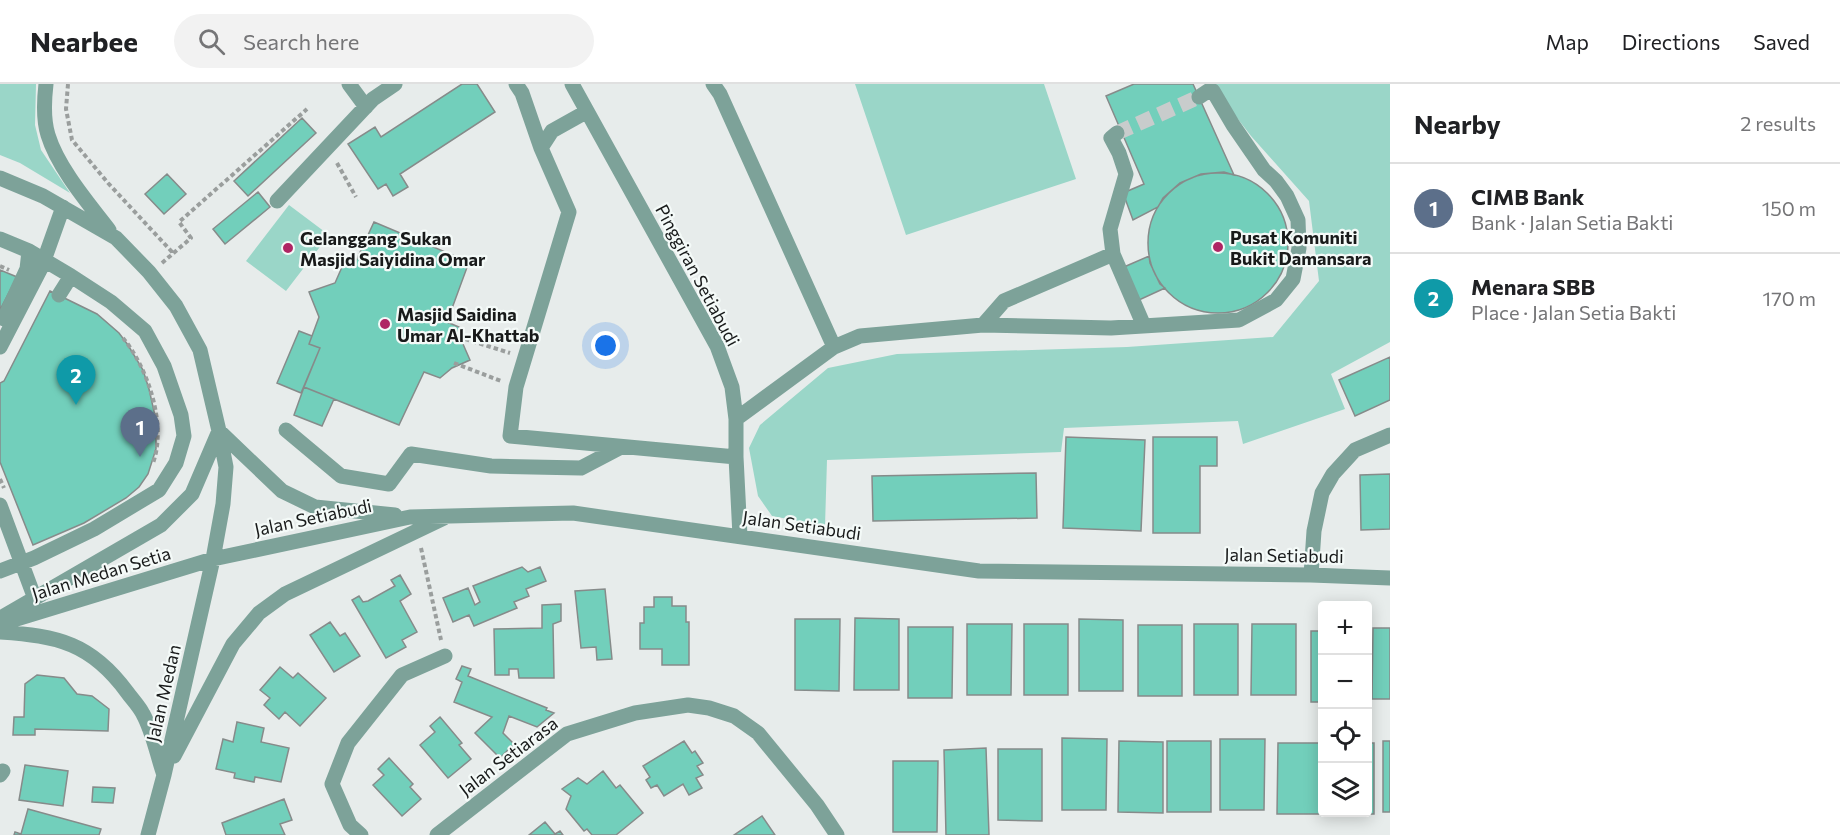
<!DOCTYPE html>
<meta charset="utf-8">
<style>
:root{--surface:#fff;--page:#f2f2f2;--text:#202124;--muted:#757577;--line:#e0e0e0;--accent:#d93025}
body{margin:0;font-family:Commissioner,sans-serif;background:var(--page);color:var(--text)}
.controls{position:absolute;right:18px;bottom:18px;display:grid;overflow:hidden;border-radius:6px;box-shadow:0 3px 15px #0003}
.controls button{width:54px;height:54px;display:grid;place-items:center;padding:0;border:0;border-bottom:2px solid var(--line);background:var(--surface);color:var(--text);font:30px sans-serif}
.you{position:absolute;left:606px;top:262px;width:21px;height:21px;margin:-15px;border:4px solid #fff;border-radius:50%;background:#1a73e8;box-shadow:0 0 0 9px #1a73e833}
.badge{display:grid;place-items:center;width:39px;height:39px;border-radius:50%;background:var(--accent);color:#fff;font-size:20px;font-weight:700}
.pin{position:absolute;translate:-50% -50px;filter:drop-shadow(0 2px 3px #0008)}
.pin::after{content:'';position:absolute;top:32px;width:21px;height:18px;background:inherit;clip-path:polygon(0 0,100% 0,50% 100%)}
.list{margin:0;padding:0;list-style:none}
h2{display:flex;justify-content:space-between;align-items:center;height:78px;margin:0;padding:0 24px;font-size:26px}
h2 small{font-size:20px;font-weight:400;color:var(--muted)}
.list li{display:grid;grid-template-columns:39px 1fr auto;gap:18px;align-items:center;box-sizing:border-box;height:90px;padding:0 24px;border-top:2px solid var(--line)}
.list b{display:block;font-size:22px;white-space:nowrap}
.list p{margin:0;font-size:20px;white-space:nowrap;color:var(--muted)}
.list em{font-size:20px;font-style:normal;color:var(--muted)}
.icon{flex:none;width:33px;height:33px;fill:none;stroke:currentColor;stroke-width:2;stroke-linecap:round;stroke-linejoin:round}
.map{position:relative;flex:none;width:1390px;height:751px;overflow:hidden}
header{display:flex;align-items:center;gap:36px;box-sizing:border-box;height:84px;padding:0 30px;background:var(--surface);border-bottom:2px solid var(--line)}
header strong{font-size:28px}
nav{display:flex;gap:33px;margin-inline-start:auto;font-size:21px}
.search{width:420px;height:54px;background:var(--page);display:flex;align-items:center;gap:15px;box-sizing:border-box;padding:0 21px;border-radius:33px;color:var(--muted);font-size:22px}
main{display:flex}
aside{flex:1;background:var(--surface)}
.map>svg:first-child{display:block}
.green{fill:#9ad6c8}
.building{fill:#72cfbb;stroke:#868b8a;stroke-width:1.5}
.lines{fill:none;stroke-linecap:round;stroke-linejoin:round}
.minor-tunnel{stroke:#c8cccc;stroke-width:15;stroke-dasharray:15 8;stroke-linecap:butt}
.path{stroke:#9a9e9d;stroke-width:4;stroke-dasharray:4.5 3;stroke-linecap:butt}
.minor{stroke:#7da299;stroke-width:15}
.poi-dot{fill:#af2564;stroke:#f4faf8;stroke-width:2}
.labels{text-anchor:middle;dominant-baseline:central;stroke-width:4.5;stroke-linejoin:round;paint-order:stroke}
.poi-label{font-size:18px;font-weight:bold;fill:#181a1a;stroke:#f4faf8;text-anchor:start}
.street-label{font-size:18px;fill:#181a1a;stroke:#f4faf8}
</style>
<header>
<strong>Nearbee</strong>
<div class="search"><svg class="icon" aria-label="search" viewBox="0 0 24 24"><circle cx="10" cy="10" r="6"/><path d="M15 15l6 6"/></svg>Search here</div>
<nav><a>Map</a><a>Directions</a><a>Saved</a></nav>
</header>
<main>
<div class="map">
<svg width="1390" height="751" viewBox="0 0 1390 751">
<rect width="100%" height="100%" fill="#e7eceb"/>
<path class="green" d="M0,0h36l-1,41 6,25 29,43 -50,-30 -20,-8z
M855,0h189l32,95 -170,56z
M1211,0h179v258l-59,32 14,35 -102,35 -5,-23 -174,7 -3,24 -234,8 -2,66 -53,-10 -14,-20 -9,-48 11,-23 68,-57 69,-14 230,-7 146,-10 46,-56 -10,-80 -58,-65z
M289,121l40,30 -43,56 -40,-30z"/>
<path class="building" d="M462,0h15l18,28 -95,62 8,13 -15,9 -7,-12 -8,5 -30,-45 27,-17 6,10z
M1134,0h59l41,91 -10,-3 -23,2 -21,9 -17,15 -5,9 -25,13 -10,-27 21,-9 -38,-88z
M302,34l14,15 -68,63 -14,-15z
M1148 159a70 70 0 1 1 140 0a70 70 0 1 1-140 0Z
M167,90l19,20 -22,20 -19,-20z
M258,108l12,15 -45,37 -12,-15z
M374,138l95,40 -22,60 12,5 4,17 7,16 -18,8 -12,10 -16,-6 -25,53 -95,-38 16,-39 -11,-4 10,-27 -10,-25 26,-9 11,-25 10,3z
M1149,172l1,7 10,21 5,4 -26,12 -15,-33z
M0,186l17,7 -17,33z
M50,207l47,23 22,19 9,12 15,25 6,19 7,31v29l-8,25 -9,13 -13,11 -42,25 -51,22 -33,-83v-79l4,-2z
M299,247l13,5 -3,8 11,4 -19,45 -24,-10z
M1390,273v43l-35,16 -16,-36z
M304,303l30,12 -12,27 -28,-11z
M1066,353l79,3 -4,91 -78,-3z
M1153,353h64v29h-17v67h-47z
M1036,389l1,45 -164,3 -1,-45z
M1390,390v55l-29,1 -1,-55z
M522,483l6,5 12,-5 6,14 -20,8 3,7 -15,6 3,6 -43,18 -5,-11 -16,7 -10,-24 25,-10 7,17 5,-3 -7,-16z
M400,491l11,19 -11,7 17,31 -15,8 4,7 -20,11 -34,-58 7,-4 4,6 5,-1 27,-15 -4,-6z
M605,505l7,70 -15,1 -1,-13 -15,1 -6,-57z
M654,513h18v9h14v16h3v43h-27v-16h-22v-26h4v-16h10z
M561,520v17l-8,3 1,54h-35l-1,-9h-9v6h-14l-1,-46 48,-1v-23z
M855,534l44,1v71h-45z
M795,535h45l-1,72 -44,-1z
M1079,535l44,1v71h-44z
M330,538l10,14 5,-3 15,23 -26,16 -24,-37z
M967,540h45l-1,71h-44z
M1024,540h44v71h-44z
M1194,540h44v71h-44z
M1252,540h44v71h-45z
M1138,541h44v71h-44z
M908,543h45l-1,71h-44z
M1373,544h17v71h-18z
M1311,547h11v71h-11z
M462,582l9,3 -3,7 79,32 -1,2 8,3 -17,14 -28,-11 -6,17 11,11 -14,14 -25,-25 17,-16 -38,-15 8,-20 -6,-3z
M280,583l13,11 5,-5 28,25 -26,28 -15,-14 -6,7 -15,-14 6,-7 -10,-8z
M37,591l27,3 13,16 15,2 17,13 -1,22 -73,-2v6h-22l1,-18h10l1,-33z
M440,633l22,26 -3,2 12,14 -23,19 -28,-33 15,-13 -5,-6z
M237,638l27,6 -3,14 28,6 -8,34 -26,-5 -1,5 -20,-4 1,-5 -19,-4 7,-30 10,3z
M1062,654l45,1 -1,71h-44z
M1220,655h45l-1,71h-44z
M684,657l8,12 3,-2 8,12 -6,3 6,9 -7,3 6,10 -13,7 -6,-11 -19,12 -7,-11 -6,3 -5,-8 4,-3 -7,-11z
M1119,657l44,1v71l-45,-1z
M1167,657h44v71h-44z
M1383,657h7v71h-7z
M1278,659h44v71h-45z
M1368,659h6v71h-45v-2h39z
M986,664l3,87h-43l-2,-85z
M998,665h44v72l-44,-1z
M389,674l24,26 -3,3 11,12 -19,17 -29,-31 11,-10 -6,-6z
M893,677h45l-1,71h-44z
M25,681l43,6 -5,35 -44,-6z
M603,687l13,17 4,-3 23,28 -27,22h-24l-5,-6 -3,2 -18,-22 5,-13 -9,-7 16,-11 9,6z
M93,703l22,1 -2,15 -21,-1z
M284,715l8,21 -12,4 5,11h-59l-4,-12z
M28,725l73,20 -2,6h-85l1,-3 6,2z
M762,732l13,19h-41z
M545,738l10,12 5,-3 3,4h-34z"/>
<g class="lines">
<path class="minor-tunnel" d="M1117,49l82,-36"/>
<path class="path" d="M68,0l-2,25 6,31 36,43 66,71
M337,79l19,34
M162,179l29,-25 -12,-16 128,-113
M0,182l9,4
M123,254c25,30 44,87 30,125
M465,255l45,14
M454,279l47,18
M0,395l4,9
M421,464l20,92"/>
<path class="minor" d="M46,0c-2,17 -3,35 2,51 10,33 41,69 61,95
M349,0l17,23
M516,0l6,9 19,55 28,64 -53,175 -6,49 226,21
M572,0l145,262 15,41 4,32v38l4,79
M713,0l7,10 114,253
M1117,49l-6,5 8,15 7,21 -16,55 3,25 31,72
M541,64l11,-17 34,-19
M0,94l43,18 73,42 33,34 27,34 24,44 19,81 7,36 -3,37 -10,55 -49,216 -16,60
M277,117l96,-102 22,-15
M0,155l29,12 42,25 40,26 34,29 19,35 17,49 3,21 -8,27 -17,27 -65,39 -60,29 -34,13
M59,211l12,-19
M4,235l23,-50 2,-18
M983,241l21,-24 109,-47
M0,263l42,-81 21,-59
M736,335l98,-72 26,-11 123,-11 128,3 128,-8 37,-20 17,-21 6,-31 -1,-28 -11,-24 -11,-15 -12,-11 -31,-45 -20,-34h-5l-9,6
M286,346l55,46 48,8 22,-30 80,12 90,2 40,-21
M219,347l63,60 33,16 80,8
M0,421l35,94
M1311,491l3,-44 8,-38 11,-19 22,-24 35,-15
M4,532l157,-91 31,-31 27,-63
M0,540l213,-65 197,-42 163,-4 406,58 332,4 79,3
M0,548c58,4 91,11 127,60 5,7 12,14 16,22 10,18 14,41 21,61
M174,672l59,-112 26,-31 26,-19 159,-76
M0,691l3,-4
M361,751l-11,-10 -18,-41 16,-41 54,-68 43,-19
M437,751l130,-101 68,-21 53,-8 21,3 25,8 24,17 59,72 20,30"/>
</g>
<g class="poi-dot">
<circle cx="1218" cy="163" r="6"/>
<circle cx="288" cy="164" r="6"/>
<circle cx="385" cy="240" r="6"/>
</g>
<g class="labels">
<g class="poi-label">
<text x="1230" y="153">Pusat Komuniti<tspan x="1230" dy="21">Bukit Damansara</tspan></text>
<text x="300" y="154">Gelanggang Sukan<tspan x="300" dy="21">Masjid Saiyidina Omar</tspan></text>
<text x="397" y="230">Masjid Saidina<tspan x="397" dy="21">Umar Al-Khattab</tspan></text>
</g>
<g class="street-label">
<text transform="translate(698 191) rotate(62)">Pinggiran Setiabudi</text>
<text transform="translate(313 433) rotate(-12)">Jalan Setiabudi</text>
<text transform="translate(802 441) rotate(8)">Jalan Setiabudi</text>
<text transform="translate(1284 471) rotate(1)">Jalan Setiabudi</text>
<text transform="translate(101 489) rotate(-17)">Jalan Medan Setia</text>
<text transform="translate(163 609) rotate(-77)">Jalan Medan</text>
<text transform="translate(508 672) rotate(-37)">Jalan Setiarasa</text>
</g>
</g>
</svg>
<div class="controls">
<button>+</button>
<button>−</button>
<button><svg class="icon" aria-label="locate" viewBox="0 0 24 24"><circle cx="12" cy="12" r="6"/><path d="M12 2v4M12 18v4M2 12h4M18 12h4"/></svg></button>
<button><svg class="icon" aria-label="layers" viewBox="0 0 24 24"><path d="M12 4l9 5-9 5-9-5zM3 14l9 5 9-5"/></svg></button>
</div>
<div class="you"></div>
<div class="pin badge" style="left:140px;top:373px;background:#5c6f8a">1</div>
<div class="pin badge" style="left:76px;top:321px;background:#0f9aa8">2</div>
</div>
<aside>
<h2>Nearby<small>2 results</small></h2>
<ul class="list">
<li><span class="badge" style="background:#5c6f8a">1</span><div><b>CIMB Bank</b><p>Bank · Jalan Setia Bakti</p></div><em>150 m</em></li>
<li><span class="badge" style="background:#0f9aa8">2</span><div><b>Menara SBB</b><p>Place · Jalan Setia Bakti</p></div><em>170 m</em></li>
</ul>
</aside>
</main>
